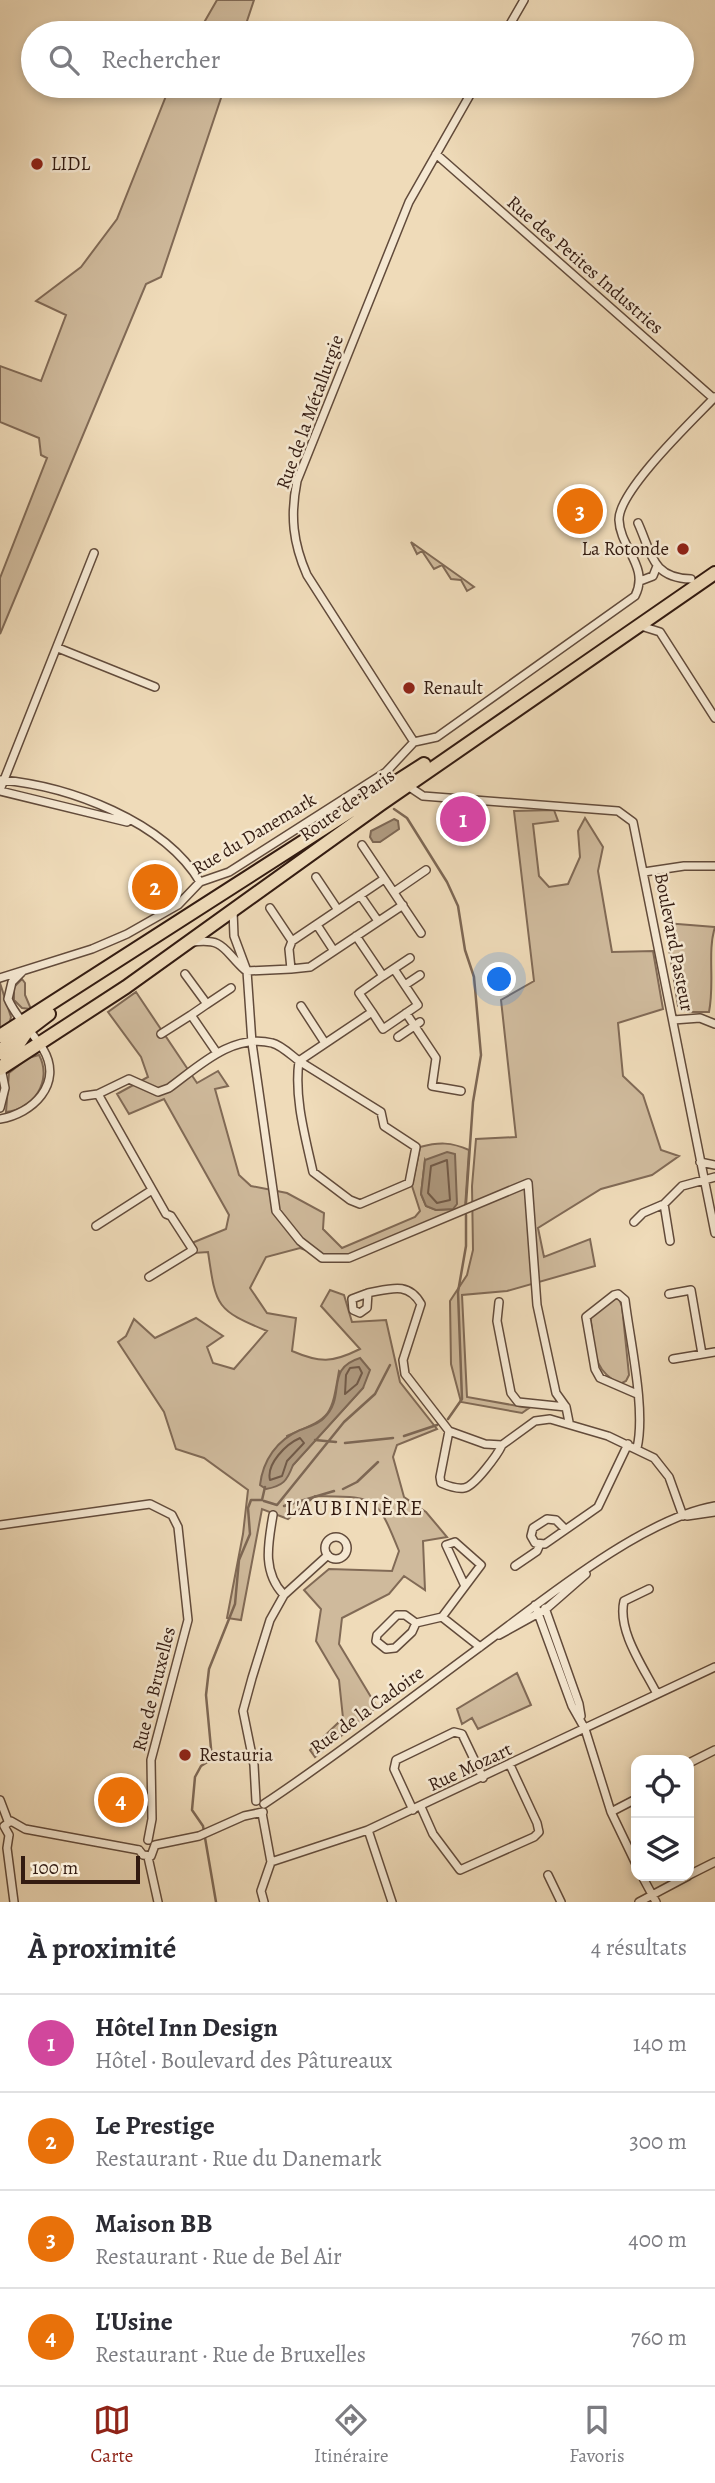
<!DOCTYPE html>
<html lang="fr">
<meta charset="utf-8">
<style>
:root{--surface:#fff;--page:#f2f2f3;--text:#2b2b33;--muted:#7c7c81;--line:#e1e1e2;--accent:#8f2418}
body{margin:0;font-family:Alegreya,serif;background:var(--page);color:var(--text)}
.controls{position:absolute;right:21px;bottom:21px;display:grid;overflow:hidden;border-radius:14px;box-shadow:0 4px 10px #0003}
.controls button{width:63px;height:63px;display:grid;place-items:center;padding:0;border:0;border-bottom:2px solid var(--line);background:var(--surface);color:var(--text);font:35px sans-serif}
.scale{position:absolute;left:21px;bottom:18px;width:119px;box-sizing:border-box;padding-left:7px;border:4px solid #331b11;border-top:0;font-size:19px;line-height:24px;white-space:nowrap;color:#331b11;-webkit-text-stroke:5px #f5e8d2;paint-order:stroke}
.you{position:absolute;left:500px;top:980px;width:24px;height:24px;margin:-18px;border:5px solid #fff;border-radius:50%;background:#1a73e8;box-shadow:0 0 0 10px #1a73e833}
.badge{display:grid;place-items:center;width:46px;height:46px;border-radius:50%;background:var(--accent);color:#fff;font-size:23px;font-weight:700}
.pin{position:absolute;translate:-50% -50%;border:4px solid #fff;box-shadow:0 2px 7px #0006}
.list{margin:0;padding:0;list-style:none}
h2{display:flex;justify-content:space-between;align-items:center;height:91px;margin:0;padding:0 28px;font-size:30px}
h2 small{font-size:23px;font-weight:400;color:var(--muted)}
.list li{display:grid;grid-template-columns:46px 1fr auto;gap:21px;align-items:center;box-sizing:border-box;height:98px;padding:0 28px;border-top:2px solid var(--line)}
.list b{display:block;font-size:26px;white-space:nowrap}
.list p{margin:0;font-size:23px;white-space:nowrap;color:var(--muted)}
.list em{font-size:23px;font-style:normal;color:var(--muted)}
.icon{flex:none;width:38px;height:38px;fill:none;stroke:currentColor;stroke-width:2;stroke-linecap:round;stroke-linejoin:round}
.map{position:relative;flex:none;width:715px;height:1902px;overflow:hidden}
.search{position:absolute;background:var(--surface);box-shadow:0 4px 10px #0003;left:21px;right:21px;top:21px;height:77px;display:flex;align-items:center;gap:18px;box-sizing:border-box;padding:0 24px;border-radius:38px;color:var(--muted);font-size:26px}
.sheet{height:483px;background:var(--surface)}
nav{display:flex;justify-content:space-around;align-items:center;box-sizing:border-box;height:98px;border-top:2px solid var(--line);background:var(--surface);font-size:19px;color:var(--muted)}
nav a{display:grid;justify-items:center;gap:4px}
nav .on{color:var(--accent)}
.map>svg:first-child{display:block}
.green{fill:#cfba9c;stroke:#816a56;stroke-width:2;fill-rule:evenodd}
.water{fill:#af9a80;stroke:#7d6754;stroke-width:2}
.lines{fill:none;stroke-linecap:round;stroke-linejoin:round}
.shore{stroke:#715a48;stroke-width:2}
.stream{stroke:#7d6754;stroke-width:2.5}
.street-casing{stroke:#624b3b;stroke-width:10}
.primary-casing{stroke:#331b11;stroke-width:16}
.street{stroke:#f5e8d2;stroke-width:7}
.primary{stroke:#efdbb9;stroke-width:12}
.poi-dot{fill:#8f2418;stroke:#f5e8d2;stroke-width:2.5}
.labels{text-anchor:middle;dominant-baseline:central;stroke-width:5;stroke-linejoin:round;paint-order:stroke}
.poi-label{font-size:19px;fill:#331b11;stroke:#f5e8d2;text-anchor:start}
.street-label{font-size:19px;fill:#331b11;stroke:#f5e8d2}
.neighbourhood-label{font-size:21px;letter-spacing:2px;fill:#331b11;stroke:#f5e8d2}
</style>
<div class="map">
<svg width="715" height="1902" viewBox="0 0 715 1902">
<rect width="100%" height="100%" fill="#efdbb9"/>
<filter id="stains"><feTurbulence type="fractalNoise" baseFrequency=".00286" numOctaves="4"/><feColorMatrix values="0 0 0 0 .2 0 0 0 0 .09 0 0 0 0 .02 0 0 0 .5 -.17"/></filter>
<radialGradient id="worn" r=".72"><stop offset=".6" stop-color="#630" stop-opacity="0"/><stop offset="1" stop-color="#630" stop-opacity=".3"/></radialGradient>
<path class="green" d="M217,0h37l-11,33h-45z
M170,86h55l-64,191 -15,7 -146,350v-56l47,-120 -6,-3 -2,-17 -39,-16v-56l41,15 25,-66 -30,-14 45,-34 36,-48z
M411,542l55,39 8,6 -7,4 -6,-11 -10,-1 -9,-14 -8,4 -12,-18 -5,3z
M554,810l4,11 -25,3 6,52 10,11 19,-3 12,-27 -2,-26 7,-13 18,29 -5,24 14,81 41,-1 10,58 -45,14 5,53 20,19 18,55 18,6 -27,19 -51,14 -63,39 6,29 46,-18 5,27 -88,25 -45,4 5,102 62,11 -7,5 -61,-11 -10,-38 -1,-63 17,-26 6,-25 -1,-64 4,-47 40,-2 -15,-137 33,-19 -20,-170z
M665,923l50,4c-8,25 0,55 -6,85h-21l-10,-6z
M22,979l3,4v12l6,14 -9,-1 -8,-8v-13z
M0,983l11,34 -2,8 -9,6z
M136,992l61,91 21,-12 10,15 -13,3 24,86 12,11 36,7 37,20 -1,16 19,19 73,-31 5,-6 -8,-25 8,-39c19,-5 31,-5 49,3l-4,58 -117,47 -26,1 -22,-8 -34,9 -16,31 17,25 29,5 -4,33c28,12 40,12 68,-2l-39,-43 9,-16 14,5 8,27 34,-2 14,62 37,47 -40,16 -4,12 11,40 22,15 21,25 -24,4 2,49 -21,-14 -15,18 -47,24 -3,26 38,63 -62,50 -5,-7 33,-32 -4,-38 -23,-39 5,-32 -17,-19 25,-21 63,2 7,-20c-23,-57 -23,-54 -84,-55l-27,23 -26,-10 -21,111 -14,-2 16,-84 5,-44 -44,-32 -28,-9 -12,-37 -46,-70 8,-6 8,-17 21,19 41,-20 27,18 -16,11 6,16 21,6 33,-38c-51,-21 -51,-24 -59,-79l-14,1 -7,-8 39,-16 3,-14 -65,-116 -35,15 -12,-20 31,-17 -7,-20 -33,-45zM425,1160l28,49 -17,1 -10,-4 -5,-12zM339,1371l24,17 -70,77 -6,-29c44,-19 44,-17 52,-65z
M39,1055c14,26 -6,55 -33,57l3,-39 19,-15z
M614,1299h5l3,7 7,69 -3,6 -6,3c-28,-14 -25,-34 -29,-62v-6z
M517,1673l14,32 -53,24 -6,-11 -10,6 -5,-15z"/>
<path class="water" d="M394,819l4,2 1,8 -19,13h-7l-3,-5 1,-6z
M447,1152l8,2 2,50 -4,5 -17,1 -10,-4 -5,-12 4,-34z
M360,1358l10,12 -7,18 -70,77c-6,16 -10,21 -27,24l-6,-4c3,-25 17,-45 40,-55 8,-3 19,-6 24,-12 23,-22 0,-49 36,-60z"/>
<g class="lines">
<path class="shore" d="M447,1160l3,40 -13,3 -9,-10 3,-27z
M359,1367l3,6 -5,11 -12,10 1,-19 4,-7z
M300,1438l4,5 -17,18 -5,15 -12,4c-4,-16 16,-36 30,-42z"/>
<path class="stream" d="M394,809l13,9 40,64 11,24 7,44 9,27 7,78 -8,47 -7,101
M448,1419l14,-20 -4,-107 8,-46v-31
M404,1436l33,-11
M315,1440l21,2
M345,1443l48,-5
M343,1489l14,-7 21,-20
M264,1501l13,4 67,-83 31,-28 15,-29
M284,1506l50,-15
M216,1902l-13,-76 -11,-16 3,-33 6,-11 11,-7 -6,-64 3,-26 26,-65 4,-44 11,-26 -2,-26 3,-8h11l3,-13"/>
<defs>
<path id="street" d="M505,33l19,-33
M436,154l277,244
M638,523c14,31 14,55 53,56
M640,581l13,-5 4,-10
M641,626l19,6 55,86
M58,648l97,39
M414,742l-107,-167c-14,-32 -17,-59 -10,-94l112,-279 66,-116
M1,780c68,6 163,41 199,102
M408,786l15,10 195,15 15,11 82,411
M0,790l94,-237
M0,791l127,31
M362,845l59,88
M644,872l40,-6h31
M316,877l22,33
M394,892l32,-22
M360,895l18,26
M270,908l22,33
M233,911l1,25 13,35 5,72 24,168 24,30 22,17h27l179,-75 9,122 19,88 10,14 3,15
M317,925l17,26
M193,942c32,-4 30,8 52,28
M291,969l19,-2 93,-62
M247,971l44,-2 -2,-20 3,-8 92,-62
M185,974l22,30 -16,11 26,38
M383,976l27,-18
M0,978l92,-29 35,-15 51,-29 22,-23 29,-10 157,-100 28,-30 23,-5 198,-141c15,-29 -15,-48 -16,-76 -1,-29 75,-101 96,-123
M405,985l15,-10
M207,1004l24,-16
M301,1006l24,37
M372,1012l11,17 35,-24 -24,-36
M406,1013l30,45 -4,28 29,5
M673,1020l27,-2 15,6
M161,1034l30,-19
M398,1037l22,-15
M98,1094l68,120 5,2 22,34 -44,27
M84,1096l14,-2 31,-15 29,13 11,-4c29,-21 63,-55 103,-45 9,2 19,12 27,18l82,51 3,14 32,21 -7,36 -49,21 -10,-4 -37,-28c-8,-36 -19,-75 -14,-111l73,-49 -13,-19 24,-17 -27,-40
M0,1108l5,-20 -4,-20
M0,1119c32,-5 64,-35 43,-70 -11,-18 -27,-31 -35,-50l4,-17 11,-11
M700,1162l15,3
M634,1222l9,-9 21,-9
M96,1226l56,-36
M670,1241l-6,-37 18,-18 33,-9
M368,1293l-16,6 1,11 7,3 7,-5 1,-15c22,-4 40,-12 53,11l-18,56 2,14 44,57 36,13 17,1 33,-24 15,-2 58,17 46,22 15,19 14,39
M669,1294l22,-4 11,64
M499,1302l-2,19 14,72 7,9 48,5
M673,1359l42,-7
M637,1394l-37,-16 -5,-9 -9,-52 28,-22 4,-1 7,6c5,41 21,110 12,148
M449,1431l-9,46 1,6c7,3 16,6 23,5 10,-1 34,-34 38,-43
M273,1515c-5,29 -11,57 11,80
M687,1516l28,-4
M0,1525l150,-21 22,11 6,12 10,93 -37,140 1,59 -4,21
M565,1529l-9,-9 -9,-1 -14,9 -2,8 4,7 10,1 53,-37 30,-63
M325 1548a11 11 0 1 1 22 0a11 11 0 1 1-22 0Z
M515,1566l22,-15 3,-7
M464,1584l-18,-39 9,-3 26,23 -39,52 38,30
M649,1589l-25,12c-7,30 20,67 33,93
M535,1605l37,101 13,23 26,83 25,52
M545,1608l34,96 2,12
M416,1623l-4,9 -17,16 -9,1 -10,-8 1,-6 20,-20h8l11,8 26,-6
M499,1635l47,-26 40,-35
M689,1763l26,-13
M0,1800l8,21
M256,1801l-2,-36 -11,-54 9,-33 18,-58 14,-25 44,-40
M264,1804c74,-49 144,-104 216,-157 61,-45 161,-128 235,-141
M421,1807l12,27 27,36 74,-33 5,-5 -2,-9 -27,-58
M413,1810l-19,-41 2,-9 58,-28 8,2 21,44
M611,1812l25,-13
M262,1813l9,49 97,-32 24,72
M368,1830l347,-163
M9,1835l-5,-9 7,-5 14,8 114,21
M9,1835l-2,13 7,54
M155,1845l44,-9 45,-20 19,-4
M139,1850l4,5 8,1 4,-11
M148,1857l10,45
M548,1875l13,27
M689,1875l26,-13
M642,1876l14,26
M264,1902l-3,-11 10,-29
M639,1902l49,-26"/>
<path id="primary" d="M0,1036l424,-272
M0,1053l20,-27
M6,1062l22,-32 21,-16
M0,1069l126,-82 255,-183 334,-231"/>
</defs>
<use href="#street" class="street-casing"/>
<use href="#primary" class="primary-casing"/>
<use href="#street" class="street"/>
<use href="#primary" class="primary"/>
</g>
<g class="poi-dot">
<circle cx="37" cy="164" r="7"/>
<circle cx="683" cy="549" r="7"/>
<circle cx="409" cy="688" r="7"/>
<circle cx="185" cy="1755" r="7"/>
</g>
<g class="labels">
<g class="poi-label">
<text x="51" y="164">LIDL</text>
<text x="669" y="549" text-anchor="end">La Rotonde</text>
<text x="423" y="688">Renault</text>
<text x="199" y="1755">Restauria</text>
</g>
<g class="street-label">
<text transform="translate(585 265) rotate(41)">Rue des Petites Industries</text>
<text transform="translate(310 412) rotate(-70)">Rue de la Métallurgie</text>
<text transform="translate(347 805) rotate(-35)">Route de Paris</text>
<text transform="translate(254 834) rotate(-31)">Rue du Danemark</text>
<text transform="translate(674 942) rotate(79)">Boulevard Pasteur</text>
<text transform="translate(154 1689) rotate(-76)">Rue de Bruxelles</text>
<text transform="translate(367 1710) rotate(-36)">Rue de la Cadoire</text>
<text transform="translate(470 1767) rotate(-25)">Rue Mozart</text>
</g>
<g class="neighbourhood-label">
<text x="355" y="1508">L'AUBINIÈRE</text>
</g>
</g>
<rect width="100%" height="100%" filter="url(#stains)"/>
<rect width="100%" height="100%" fill="url(#worn)"/>
</svg>
<div class="controls">
<button><svg class="icon" aria-label="locate" viewBox="0 0 24 24"><circle cx="12" cy="12" r="6"/><path d="M12 2v4M12 18v4M2 12h4M18 12h4"/></svg></button>
<button><svg class="icon" aria-label="layers" viewBox="0 0 24 24"><path d="M12 4l9 5-9 5-9-5zM3 14l9 5 9-5"/></svg></button>
</div>
<div class="scale">100 m</div>
<div class="you"></div>
<div class="pin badge" style="left:463px;top:819px;background:#d1479c">1</div>
<div class="pin badge" style="left:155px;top:887px;background:#e8710a">2</div>
<div class="pin badge" style="left:580px;top:511px;background:#e8710a">3</div>
<div class="pin badge" style="left:121px;top:1800px;background:#e8710a">4</div>
<div class="search"><svg class="icon" aria-label="search" viewBox="0 0 24 24"><circle cx="10" cy="10" r="6"/><path d="M15 15l6 6"/></svg>Rechercher</div>
</div>
<section class="sheet">
<h2>À proximité<small>4 résultats</small></h2>
<ul class="list">
<li><span class="badge" style="background:#d1479c">1</span><div><b>Hôtel Inn Design</b><p>Hôtel · Boulevard des Pâtureaux</p></div><em>140 m</em></li>
<li><span class="badge" style="background:#e8710a">2</span><div><b>Le Prestige</b><p>Restaurant · Rue du Danemark</p></div><em>300 m</em></li>
<li><span class="badge" style="background:#e8710a">3</span><div><b>Maison BB</b><p>Restaurant · Rue de Bel Air</p></div><em>400 m</em></li>
<li><span class="badge" style="background:#e8710a">4</span><div><b>L'Usine</b><p>Restaurant · Rue de Bruxelles</p></div><em>760 m</em></li>
</ul>
</section>
<nav>
<a class="on"><svg class="icon" aria-label="map" viewBox="0 0 24 24"><path d="M3 6l6-2 6 2 6-2v14l-6 2-6-2-6 2zM9 4v14M15 6v14"/></svg>Carte</a>
<a><svg class="icon" aria-label="directions" viewBox="0 0 24 24"><path d="M12 3l9 9-9 9-9-9zM9 14v-3h6M13 9l2 2-2 2"/></svg>Itinéraire</a>
<a><svg class="icon" aria-label="saved" viewBox="0 0 24 24"><path d="M7 4h10v16l-5-4-5 4z"/></svg>Favoris</a>
</nav>
